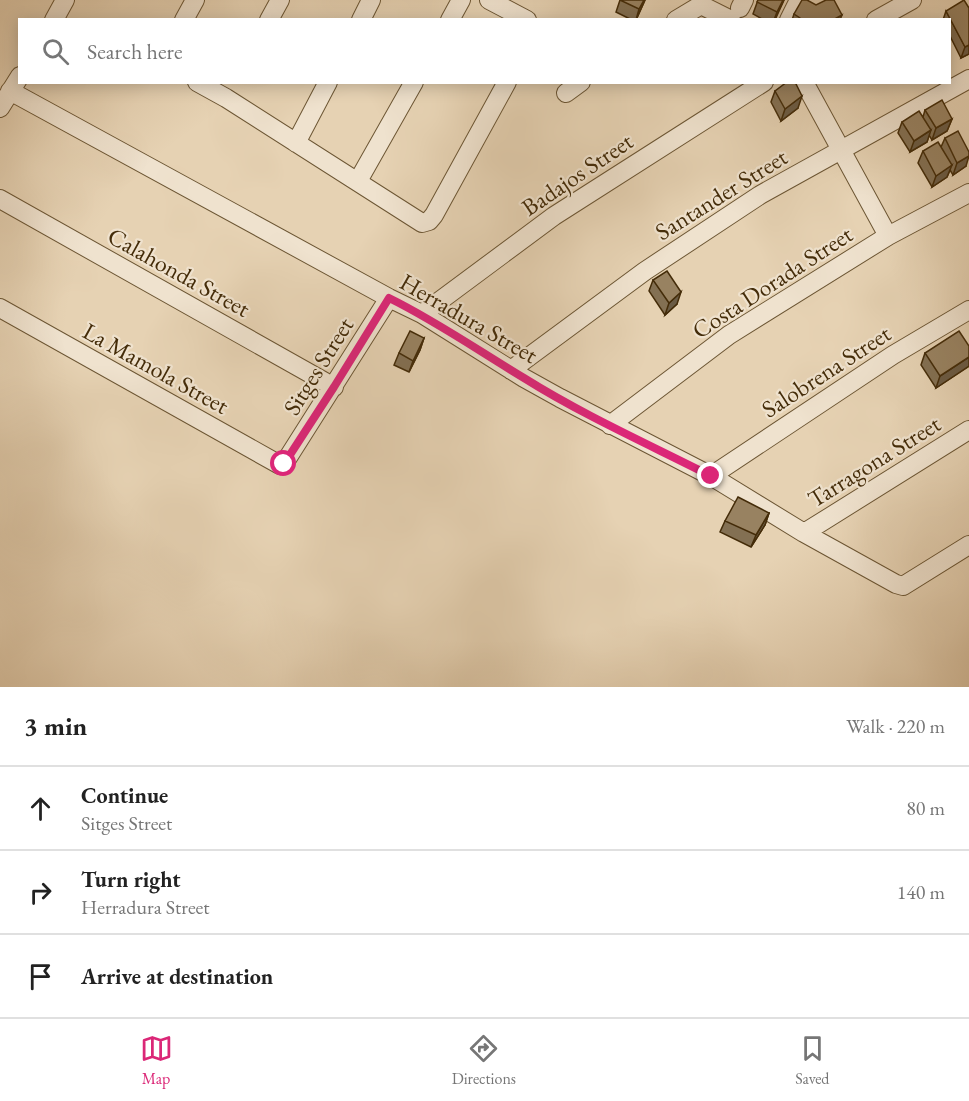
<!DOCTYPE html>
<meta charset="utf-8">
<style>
:root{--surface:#fff;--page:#f2f2f2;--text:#222;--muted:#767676;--line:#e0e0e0;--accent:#db2777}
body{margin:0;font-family:"EB Garamond",serif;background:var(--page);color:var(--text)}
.stop{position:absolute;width:18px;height:18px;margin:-14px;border:4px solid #db2777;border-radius:50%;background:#fff}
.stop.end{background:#db2777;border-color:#fff;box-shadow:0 2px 6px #0008}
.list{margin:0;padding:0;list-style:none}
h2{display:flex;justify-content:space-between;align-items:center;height:78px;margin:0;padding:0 24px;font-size:26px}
h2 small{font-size:20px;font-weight:400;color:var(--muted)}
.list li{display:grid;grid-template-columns:39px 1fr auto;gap:18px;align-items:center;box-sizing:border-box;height:84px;padding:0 24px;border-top:2px solid var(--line)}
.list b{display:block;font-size:22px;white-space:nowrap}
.list p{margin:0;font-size:20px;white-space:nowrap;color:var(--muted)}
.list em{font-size:20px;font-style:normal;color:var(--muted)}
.icon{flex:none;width:33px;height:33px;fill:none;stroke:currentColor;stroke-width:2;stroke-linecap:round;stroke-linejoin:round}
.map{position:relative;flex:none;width:969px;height:687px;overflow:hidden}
.search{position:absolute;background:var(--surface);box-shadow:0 3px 15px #0003;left:18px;right:18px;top:18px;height:66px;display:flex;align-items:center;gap:15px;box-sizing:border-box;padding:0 21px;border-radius:0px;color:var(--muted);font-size:22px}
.sheet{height:330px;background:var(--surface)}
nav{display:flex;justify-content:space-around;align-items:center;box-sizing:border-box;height:84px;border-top:2px solid var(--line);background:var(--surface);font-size:16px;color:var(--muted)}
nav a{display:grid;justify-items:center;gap:3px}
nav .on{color:var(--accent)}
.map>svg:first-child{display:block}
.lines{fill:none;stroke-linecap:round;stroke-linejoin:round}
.street-casing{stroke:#6c5634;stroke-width:20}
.street{stroke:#efe2ce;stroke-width:18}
.wall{fill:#837053;stroke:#442c09;stroke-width:1.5}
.shaded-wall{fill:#6a5b44;stroke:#442c09;stroke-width:1.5}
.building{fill:#988261;stroke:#442c09;stroke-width:1.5}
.route{stroke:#db2777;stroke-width:8}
.labels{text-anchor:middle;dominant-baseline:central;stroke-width:4.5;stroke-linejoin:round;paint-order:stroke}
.street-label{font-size:24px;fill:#442c09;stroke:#efe2ce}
</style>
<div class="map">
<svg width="969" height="687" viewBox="0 0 969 687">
<rect width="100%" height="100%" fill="#e6d2b3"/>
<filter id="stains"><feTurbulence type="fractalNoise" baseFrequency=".00333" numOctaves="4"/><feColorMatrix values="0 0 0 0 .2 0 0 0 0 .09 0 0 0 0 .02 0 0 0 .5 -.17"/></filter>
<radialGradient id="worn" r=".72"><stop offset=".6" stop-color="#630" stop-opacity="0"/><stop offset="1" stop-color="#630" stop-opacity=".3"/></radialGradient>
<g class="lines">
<defs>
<path id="street" d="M489,0l38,20
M740,8l4,-8
M54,20l11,-20
M184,20l11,-20
M269,20l11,-20
M361,20l10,-20
M450,20l11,-20
M676,20l25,-15 30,15
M789,20l10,-20
M876,20l36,-20
M197,82l29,16 196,125 7,-2 5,-6 73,-133
M804,82l84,154
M10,91l379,207 33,16 102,64 36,20 151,78 93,57 92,51 7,2 66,-41
M566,93l15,-11
M0,108l20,-32
M296,143l32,-61
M358,181l56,-99
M0,199l334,188
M0,308l280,157 7,-6 102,-161
M422,314l132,-98 210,-134
M511,370l134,-99 115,-76 209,-116
M610,425l119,-90 159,-99 81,-43
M711,476l182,-121 76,-45
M804,533l165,-103"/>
</defs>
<use href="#street" class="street-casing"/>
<use href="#street" class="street"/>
</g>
<path class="wall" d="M620,0h25l-9,20h-4l-16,-8z
M758,0h26l-9,20h-11l-11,-6z
M946,11l23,43 -8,4 -11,-22v-16h-7z
M794,14l46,6h-48z
M775,91l23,17 -17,13 -10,-19z
M925,110l27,9 -5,12 -15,9 -3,-5 -2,7 -17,10 -12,-19 4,-11 21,-5z
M945,138l21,28 -13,9 -3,-5 -3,7 -15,10 -14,-24 5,-12 18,-4z
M653,280l24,24 -12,11 -16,-24z
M424,338l-4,12 -11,22 -15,-7 5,-12z
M969,346v20l-33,22 -15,-23 4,-12z
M769,513l-4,12 -14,22 -31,-15 5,-11z"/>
<path class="shaded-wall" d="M644,0h1l-9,20 3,-11z
M783,0h1l-10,20 3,-8z
M842,15l-2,5h-7z
M969,45v9l-8,4 4,-11z
M802,96l-4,12 -17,13 4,-12z
M952,119l-5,12 -15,9 4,-12z
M931,130l-4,12 -17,10 4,-11z
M969,156l-3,10 -13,9 4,-12z
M952,165l-5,12 -15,10 4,-11z
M681,292l-4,12 -12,11 4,-12z
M424,338l-4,12 -11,22 4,-11z
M969,357v9l-33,22 4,-12z
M769,513l-4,12 -14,22 5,-12z"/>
<path class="building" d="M620,0h24l-5,9z
M758,0h25l-6,12 -20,-10z
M802,0h5l9,5 10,-5h8l8,15 -9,5h-32l-1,-2 -6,-4z
M964,0l5,8v37l-4,2 -19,-36z
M787,82h8l7,14 -17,13 -10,-18z
M942,100l10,19 -16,9 -11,-18z
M919,111l12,19 -17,11 -12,-19z
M958,131l11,21v4l-12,7 -12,-25z
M938,142l14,23 -16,11 -13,-25z
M667,271l14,21 -12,11 -16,-23z
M410,331l14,7 -11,23 -14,-8z
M959,331l10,15v11l-29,19 -15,-23z
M738,497l31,16 -13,22 -31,-14z"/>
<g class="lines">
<path class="route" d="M284,464l50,-77 55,-89c47,23 90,53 135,80 59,37 124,66 187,98"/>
</g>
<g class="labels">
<g class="street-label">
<text transform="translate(577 174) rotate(-34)">Badajos Street</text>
<text transform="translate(721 194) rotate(-32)">Santander Street</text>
<text transform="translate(179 272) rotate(29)">Calahonda Street</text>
<text transform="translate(772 282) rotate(-33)">Costa Dorada Street</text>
<text transform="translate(469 318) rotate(30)">Herradura Street</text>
<text transform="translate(318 366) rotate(-58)">Sitges Street</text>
<text transform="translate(156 368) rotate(29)">La Mamola Street</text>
<text transform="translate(826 371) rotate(-33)">Salobrena Street</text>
<text transform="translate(874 461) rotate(-32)">Tarragona Street</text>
</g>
</g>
<rect width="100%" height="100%" filter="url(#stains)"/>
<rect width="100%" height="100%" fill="url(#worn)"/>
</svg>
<div class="stop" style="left:284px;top:464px"></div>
<div class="stop end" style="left:711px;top:476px"></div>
<div class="search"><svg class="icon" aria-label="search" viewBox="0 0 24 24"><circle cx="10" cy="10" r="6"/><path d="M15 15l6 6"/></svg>Search here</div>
</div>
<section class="sheet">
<h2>3 min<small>Walk · 220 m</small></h2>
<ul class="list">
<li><svg class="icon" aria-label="ahead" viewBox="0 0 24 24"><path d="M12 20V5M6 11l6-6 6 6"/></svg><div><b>Continue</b><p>Sitges Street</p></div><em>80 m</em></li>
<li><svg class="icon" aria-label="right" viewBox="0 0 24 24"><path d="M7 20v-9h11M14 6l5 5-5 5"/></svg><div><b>Turn right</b><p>Herradura Street</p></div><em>140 m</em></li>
<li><svg class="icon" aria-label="arrive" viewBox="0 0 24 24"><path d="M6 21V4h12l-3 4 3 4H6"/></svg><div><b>Arrive at destination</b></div></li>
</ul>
</section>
<nav>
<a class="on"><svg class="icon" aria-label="map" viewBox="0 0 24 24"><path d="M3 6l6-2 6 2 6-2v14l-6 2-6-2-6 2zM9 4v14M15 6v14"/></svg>Map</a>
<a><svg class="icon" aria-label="directions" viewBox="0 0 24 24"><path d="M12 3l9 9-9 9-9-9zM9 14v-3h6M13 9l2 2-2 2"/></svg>Directions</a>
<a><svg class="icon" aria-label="saved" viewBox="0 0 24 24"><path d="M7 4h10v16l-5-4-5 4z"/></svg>Saved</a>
</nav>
